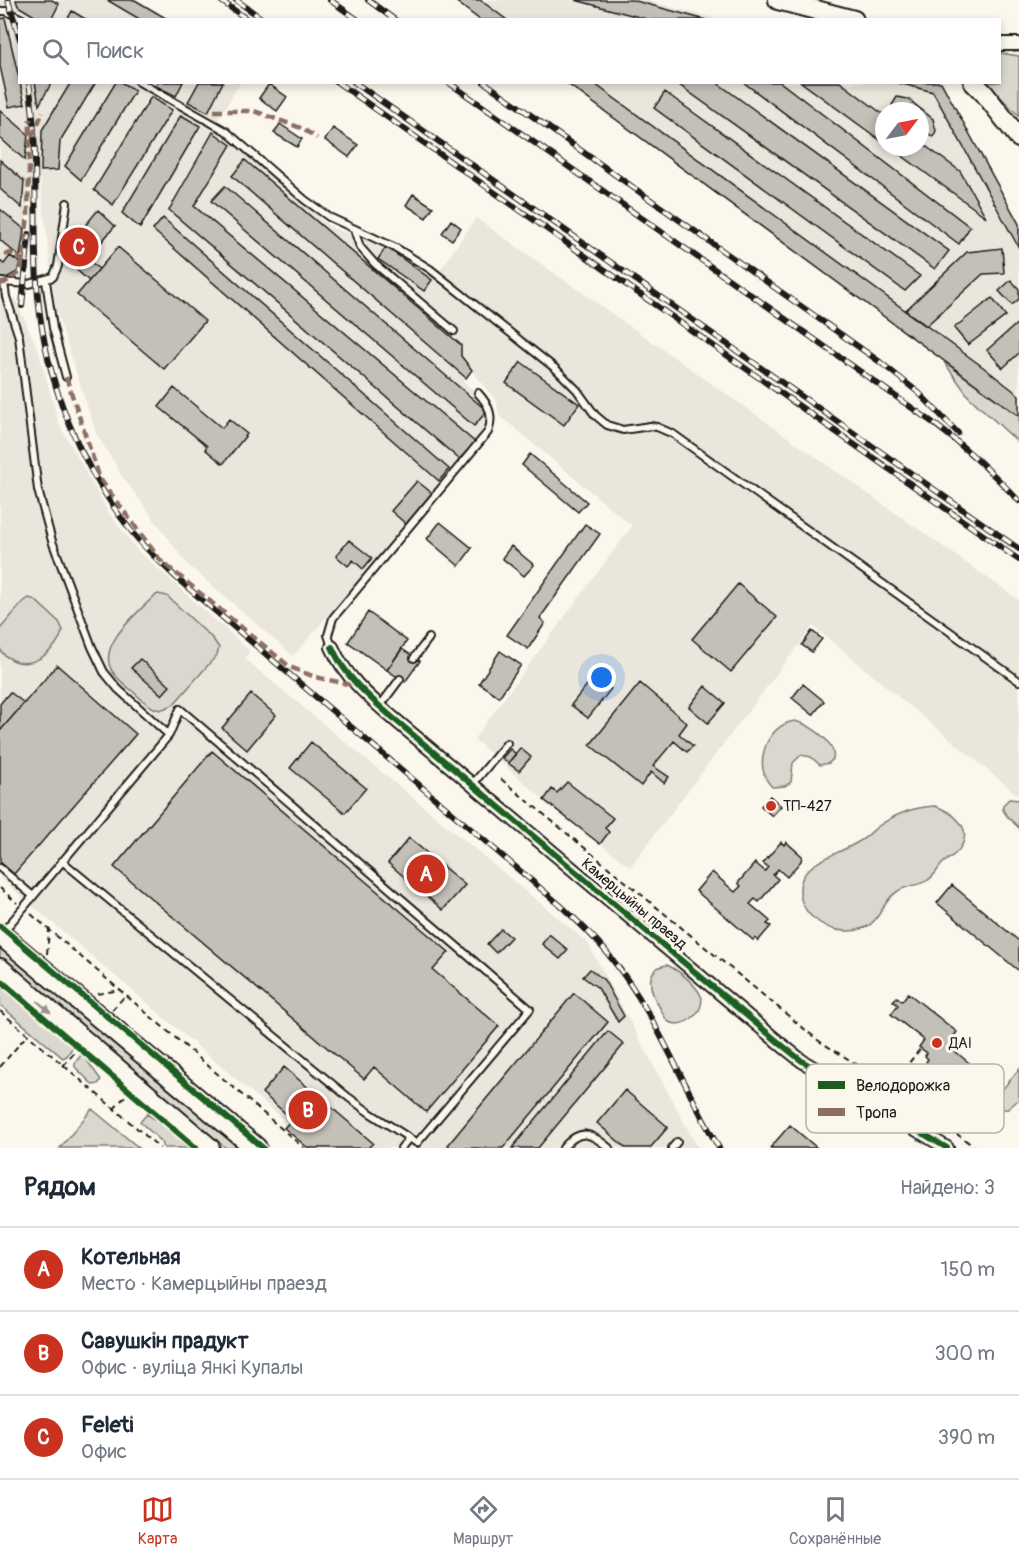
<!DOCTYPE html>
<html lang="ru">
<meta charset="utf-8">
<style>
:root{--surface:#fff;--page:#f6f6f7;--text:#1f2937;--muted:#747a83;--line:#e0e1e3;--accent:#c8321e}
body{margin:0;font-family:Pangolin,sans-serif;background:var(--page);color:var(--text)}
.compass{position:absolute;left:875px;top:102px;width:54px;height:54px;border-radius:50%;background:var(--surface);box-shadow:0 3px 9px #0003;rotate:58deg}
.you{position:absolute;left:602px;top:678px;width:21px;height:21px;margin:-15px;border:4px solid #fff;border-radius:50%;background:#1a73e8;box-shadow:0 0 0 9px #1a73e833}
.badge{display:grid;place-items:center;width:39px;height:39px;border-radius:50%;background:var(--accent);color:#fff;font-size:20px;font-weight:700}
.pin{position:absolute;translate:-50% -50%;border:3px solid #fff;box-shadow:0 2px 6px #0006}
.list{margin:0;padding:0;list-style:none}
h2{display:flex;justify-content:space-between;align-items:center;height:78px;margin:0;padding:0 24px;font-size:26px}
h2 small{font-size:20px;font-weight:400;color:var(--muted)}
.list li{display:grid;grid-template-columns:39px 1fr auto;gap:18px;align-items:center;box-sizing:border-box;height:84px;padding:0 24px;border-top:2px solid var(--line)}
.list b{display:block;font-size:22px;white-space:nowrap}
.list p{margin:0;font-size:20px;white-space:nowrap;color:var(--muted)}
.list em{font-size:20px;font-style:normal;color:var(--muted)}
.icon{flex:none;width:33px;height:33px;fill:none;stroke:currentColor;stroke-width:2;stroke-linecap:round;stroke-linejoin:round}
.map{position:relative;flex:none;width:1019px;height:1148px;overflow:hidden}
.search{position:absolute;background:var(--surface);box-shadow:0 3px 9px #0003;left:18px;right:18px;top:18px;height:66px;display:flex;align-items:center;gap:15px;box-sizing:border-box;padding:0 21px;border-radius:0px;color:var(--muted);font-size:22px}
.sheet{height:330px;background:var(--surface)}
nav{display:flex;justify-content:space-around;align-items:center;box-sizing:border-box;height:84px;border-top:2px solid var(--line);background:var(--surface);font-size:16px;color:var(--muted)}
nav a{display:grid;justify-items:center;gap:3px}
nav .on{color:var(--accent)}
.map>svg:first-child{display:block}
.built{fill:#eae6dc;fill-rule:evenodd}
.green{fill:#dad7ce;stroke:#7b7a75;stroke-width:1.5}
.building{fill:#c3c0b8;stroke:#1c1c1c;stroke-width:1.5}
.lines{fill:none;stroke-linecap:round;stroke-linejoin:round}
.lane-casing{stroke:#1c1c1c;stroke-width:10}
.street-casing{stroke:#1c1c1c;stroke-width:16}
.secondary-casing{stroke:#1c1c1c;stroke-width:22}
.primary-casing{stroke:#1c1c1c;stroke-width:24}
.path{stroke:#1c1c1c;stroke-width:2;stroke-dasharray:6 4.5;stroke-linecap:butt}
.lane{stroke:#fbf7ec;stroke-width:6}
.street{stroke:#fbf7ec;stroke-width:12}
.secondary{stroke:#fbf7ec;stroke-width:18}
.primary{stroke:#fbf7ec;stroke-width:20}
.rail-casing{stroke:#1c1c1c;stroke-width:6}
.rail{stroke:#fbf7ec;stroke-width:4;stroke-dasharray:11;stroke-linecap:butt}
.quiet{stroke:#8d6e63;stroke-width:4.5;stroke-dasharray:9 4.5;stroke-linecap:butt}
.cycleway-casing{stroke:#fbf7ec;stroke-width:10}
.cycleway{stroke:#1b5e20;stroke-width:6}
.oneway{fill:#97948e}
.poi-dot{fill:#c8321e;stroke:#fbf7ec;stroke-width:2}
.labels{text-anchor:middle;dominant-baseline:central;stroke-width:6;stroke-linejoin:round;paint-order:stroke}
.poi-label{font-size:15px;fill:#1c1c1c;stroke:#fbf7ec;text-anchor:start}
.street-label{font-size:15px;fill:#1c1c1c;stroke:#fbf7ec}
.key{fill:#fbf7ec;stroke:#b8b5ae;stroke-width:1.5}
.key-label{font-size:16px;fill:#1c1c1c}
</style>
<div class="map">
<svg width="1019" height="1148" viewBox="0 0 1019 1148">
<rect width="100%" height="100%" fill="#fbf7ec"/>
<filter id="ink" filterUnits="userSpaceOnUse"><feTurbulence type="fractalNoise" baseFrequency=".0167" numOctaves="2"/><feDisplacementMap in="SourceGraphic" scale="12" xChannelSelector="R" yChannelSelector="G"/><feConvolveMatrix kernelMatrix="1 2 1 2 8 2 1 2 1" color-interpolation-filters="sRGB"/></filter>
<g filter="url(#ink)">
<path class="built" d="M0,0h138l31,19 -149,1v62l220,1 -27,45 32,25 85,74 57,20 49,29 40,-58 543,382v196l-206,-170 -183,241 -86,-67 -70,-61 158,-213 -133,-111 -2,-13 -25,-31 -9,10 21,18 7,25 -52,67 -3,-2 -140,164 -4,2 -105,-91 -65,-88 -26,-43 -41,-126 -15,-129 -10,1 -7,78 -6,15 -14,8 -3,-3z
M454,0h191l71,19h-236z
M565,83h376l78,141v192zM884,111h36v36h-36z
M15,298l23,52 21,74 49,88 31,40 111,99 -5,8 342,283 111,206h-381l-317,-270v-577l3,2z"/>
<path class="green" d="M1000,53l19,3v60l-32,-33 13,-1z
M944,362l75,54v27l-50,-46z
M158,594l9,2 46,43 6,9 -2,7 -44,50 -13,5c-12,-2 -21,-14 -30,-21 -7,-6 -15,-12 -19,-20 -13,-25 26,-55 42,-72z
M29,598l6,2 24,22 4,8c-6,21 -32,42 -54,28 -4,-2 -8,-6 -9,-10 0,-6 0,-13 0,-19l24,-28z
M795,721c15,4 42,21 38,38l-4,4 -9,2 -9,-8 -10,-2 -8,8 -2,19 -6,4 -13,1c-21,-21 -5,-63 23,-66z
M1009,799l10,1v28l-12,-12 -4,-6v-5z
M935,806c18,6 39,22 25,42 -4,7 -11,10 -17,15 -5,5 -8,13 -15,17 -9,6 -21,5 -30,11 -21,13 -15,39 -50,40 -14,1 -27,-6 -37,-15 -13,-13 -16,-35 -1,-48 12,-11 34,-17 48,-26 7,-3 12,-9 18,-14 17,-13 38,-21 59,-22z
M0,944l239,204h-13l-226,-191z
M667,965c13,6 30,20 35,33 0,9 -3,15 -10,20 -6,5 -16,8 -23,4 -5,-3 -7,-11 -10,-16 -9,-14 -16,-38 8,-41z
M0,984l74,61 -7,11 -4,2 -63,-53z
M81,1055l5,4 15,21 -3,4 -5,1 -18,-18v-4z
M1019,1069v30l-11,10h-8l-4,-3 1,-10z
M92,1109l47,39h-79z
M147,1114l23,15 22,19h-28l-2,-6 -22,-20z"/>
<path class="building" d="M16,0h36l7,4 -8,16h-10l-23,-14z
M107,0h28l34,20h-28z
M454,0h26l27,20h-27z
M575,0h57l74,20h-56z
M72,11l15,9h-20z
M5,18l20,86 -16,3 -9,-41v-47z
M35,82h17l-13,23z
M71,82h25l-36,59 -2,29 -17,1 1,-41z
M116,82h5l14,9 -54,89 -16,-14z
M158,82h25l-7,14 -20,-10z
M199,82h24l-15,30 -20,-10z
M565,82h27l391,285 36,28v21z
M675,82h41l233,169 -14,18z
M743,82h37l190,145 -11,17z
M801,82h39l44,33v28z
M895,82h46l78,142v24l-86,-156z
M269,84l18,13 -10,14 -18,-13z
M665,92l255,184 -15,15 -251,-183z
M151,97l21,13 -59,95 -19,-15z
M897,97l11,2 25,20 3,12 -3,6 -13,-10v-16h-21l-7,-6z
M0,110l28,24 -3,26 -25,-22z
M181,115l19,11 -60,102 -18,-15z
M280,124l22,15 -5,8 -23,-14z
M333,128l25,17 -9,12 -24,-17z
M213,132l18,13 -37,61 282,237 -17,16 -290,-249z
M920,142l40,29 26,46 -96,-70h30z
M0,160l24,21 -2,27 -22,-19z
M245,160l216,185v11l11,14 -6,8 -234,-202z
M225,186l262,225 -13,15 -263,-225z
M413,194l20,13 -7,11 -20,-13z
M0,209l24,20 -4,28 -20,-17z
M98,210l17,16 -28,33 12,10 -10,12 -19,-17 3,-5 -9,-8z
M163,218l286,251 -10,12 -286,-251z
M451,220l10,8 -9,12 -10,-7z
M118,247l87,74 -41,48 -87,-74z
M386,247l46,33 -8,11 -46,-32z
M1002,248l2,25 -21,1 -57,52 -21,-15 62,-59z
M10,256l11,7 -4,9 -14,8 -3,-3v-16l4,3z
M1011,280l8,9v10l-7,6 -13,-14z
M992,298l14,18 -38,29 -14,-17z
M1019,322v31l-16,15 -16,-18z
M521,362l58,42 -15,21 -58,-42z
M174,388l48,40 7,-9 18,15 -24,30 -18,-15 2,-3 -48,-39z
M530,454l57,48 -9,10 -56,-47z
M417,481l15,12 -26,31 -15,-13z
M440,522l32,26 -13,18 -32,-27z
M585,524l15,10 -60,84 5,5 -17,26 -21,-14z
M349,540l23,18 -9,11 -10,-9 -5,6 -12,-10z
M511,546l23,19 -10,11 -22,-18z
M738,584l39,33 -46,55 -39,-33z
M368,612l39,29 -20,29 -39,-28z
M812,631l10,8 -10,13 -10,-7z
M402,649l18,12 -15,21 -18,-12z
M500,651l21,14 -22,32 -20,-14z
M140,659l30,27 -8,9 -31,-27z
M57,665l79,69 -122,140 -14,-12v-131z
M594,676l17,13 -23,29 -17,-13z
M640,683l47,40 -8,11 14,12 -6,6 -13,-11 -21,25 16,11 -5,6 -13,-11 -10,14 -51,-41z
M803,684l21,17 -11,14 -21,-17z
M705,686l20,17 -17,20 -19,-16z
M10,692l14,11 -24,28v-27z
M251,694l25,21 -29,35 -25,-22z
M311,742l55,46 -21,25 -55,-45z
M520,748l11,9 -12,14 -11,-8z
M510,749l6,5 -8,9 -6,-5z
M212,751l237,201 -16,18 66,56 -73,86 -52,-45 -10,12 -250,-212z
M567,782l46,36 -8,10 4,4 -9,12 -56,-44 8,-11 5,4z
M770,796l11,10 -9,10 -11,-10z
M409,838l56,47 -22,25 -55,-47z
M781,842l3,3 2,-3 16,14 -1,5 -14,16 -9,-8 -5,6 5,4 -19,23 -4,-3 -5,5 20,17 -3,3 4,2 -13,15 -3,-3 -2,2 -57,-49 16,-19 23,20 6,-6 -3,-3 17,-20 10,8 3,-4 -5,-4z
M952,885l67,56v30l-82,-68z
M501,929l10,8 -15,16 -9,-9z
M549,934l19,16 -8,9 -18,-15z
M590,969l14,11 20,36 -6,6 -20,-34 -15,-11z
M574,993l34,29 -105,126h-52l-3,-3z
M908,993l49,39 -7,9 4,3 -3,4 28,23 -6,8 4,4 -4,5 -4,-4 -7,8 -36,-30 2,-3 -3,-3 2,-3 -8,-6 5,-7 -33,-26 7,-9 -5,-4 4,-4 5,4z
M608,1031l16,13 -86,104h-26z
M284,1067l89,76 -5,5h-60l-24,-20 8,-9 -30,-26z
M625,1090l43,37 -18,21h-24l-29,-25z
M790,1125l27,23h-47z"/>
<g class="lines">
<defs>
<path id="lane" d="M0,11h6l18,9
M139,82l87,49 79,69 24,17 67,31 34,21 126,100 21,21 18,25 12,10 16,5 27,-4 7,1 16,7 346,247
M354,229l6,18 15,17 79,67
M46,281l7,47 13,49
M1,282l28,2 24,-7 5,-11 9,-63
M332,647l-4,-12 5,-17 155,-186c6,-16 1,-27 -10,-39
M414,658l15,-20
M380,706l20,-27
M472,785l35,-42
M62,861l286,236 22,16 47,30 113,-134 -350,-300 -11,26
M0,868l33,28
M3,932l166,-197 -51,-46 -14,-17 -12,-25 -40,-106 -14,-51 -19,-153 -13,-40 -2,-14
M401,1148l8,-10
M563,1148c17,-20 27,-16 46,0
M672,1148l5,-6"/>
<path id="street" d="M1000,44h19
M332,647c13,30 37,50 61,71l390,328 19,15 145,87"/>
<path id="secondary" d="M778,0l76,20
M973,82l11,11 35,45"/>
<path id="primary" d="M0,934l256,214
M0,969l209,179"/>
</defs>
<use href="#lane" class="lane-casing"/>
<use href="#street" class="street-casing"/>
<use href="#secondary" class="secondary-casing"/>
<use href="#primary" class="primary-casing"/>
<path class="path" d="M501,779l318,262 71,44 86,63
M0,888l17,15
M31,914l273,234
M47,954l2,-24
M98,994l21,-4
M112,1010l14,-15
M0,1011l160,137
M63,1066l12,-14
M0,1067l27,-32
M883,1095l38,-47
M114,1109l12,-14
M859,1132l11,-17"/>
<use href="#lane" class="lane"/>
<use href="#street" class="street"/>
<use href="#secondary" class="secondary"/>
<use href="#primary" class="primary"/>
<defs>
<path id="rail" d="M8,0l12,39
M220,0l28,20
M236,0l28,20
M330,0l28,20
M368,0l27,20
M29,82c11,71 3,144 9,215 8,85 41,168 94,235 14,18 31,33 48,49l380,324c17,16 34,31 48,49 47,57 74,130 111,194
M337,82l682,478
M354,82l665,467
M448,82l484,340c32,24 60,50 87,79
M484,82l396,280 39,31 39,40
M22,306l7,-72"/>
</defs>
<use href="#rail" class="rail-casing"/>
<use href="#rail" class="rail"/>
<path class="quiet" d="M214,111h40l47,17 16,10
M32,137l11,-25
M5,255l5,-2 13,7
M0,283h4l17,-11 7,-56 2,-97
M66,377l34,102 61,82 129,106 25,10 42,9"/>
<defs>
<path id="cycleway" d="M332,647c13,30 37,50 61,71l390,328 19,15 145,87
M0,926l263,222
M0,980l196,168"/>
</defs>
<use href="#cycleway" class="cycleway-casing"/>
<use href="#cycleway" class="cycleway"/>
</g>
<defs><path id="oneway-solid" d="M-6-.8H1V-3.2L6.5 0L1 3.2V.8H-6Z" transform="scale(1.5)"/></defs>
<use class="oneway" href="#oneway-solid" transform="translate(44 1007) rotate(41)"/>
</g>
<g class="poi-dot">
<circle cx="771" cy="806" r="6"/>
<circle cx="937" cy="1043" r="6"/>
</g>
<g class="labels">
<g class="poi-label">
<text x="783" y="806">ТП-427</text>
<text x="949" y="1043">ДАІ</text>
</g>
<g class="street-label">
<text transform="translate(634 904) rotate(40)">Камерцыйны праезд</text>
</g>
</g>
<rect x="806" y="1064" width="198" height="69" rx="9" class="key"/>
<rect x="818" y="1081" width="27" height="8" fill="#1b5e20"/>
<rect x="818" y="1108" width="27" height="8" fill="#8d6e63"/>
<g class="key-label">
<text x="856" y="1091">Велодорожка</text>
<text x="856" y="1118">Тропа</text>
</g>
</svg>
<svg class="compass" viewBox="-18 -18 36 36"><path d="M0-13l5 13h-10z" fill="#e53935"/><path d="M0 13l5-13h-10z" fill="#747a83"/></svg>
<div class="you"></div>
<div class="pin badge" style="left:426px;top:874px">A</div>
<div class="pin badge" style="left:308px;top:1110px">B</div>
<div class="pin badge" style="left:79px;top:247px">C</div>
<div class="search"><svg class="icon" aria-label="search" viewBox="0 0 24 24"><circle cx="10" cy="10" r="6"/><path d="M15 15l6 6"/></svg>Поиск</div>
</div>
<section class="sheet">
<h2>Рядом<small>Найдено: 3</small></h2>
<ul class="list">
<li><span class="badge">A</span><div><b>Котельная</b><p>Место · Камерцыйны праезд</p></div><em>150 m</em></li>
<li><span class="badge">B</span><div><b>Савушкін прадукт</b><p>Офис · вуліца Янкі Купалы</p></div><em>300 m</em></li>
<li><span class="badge">C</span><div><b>Feleti</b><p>Офис</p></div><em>390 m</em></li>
</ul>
</section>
<nav>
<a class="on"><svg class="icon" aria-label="map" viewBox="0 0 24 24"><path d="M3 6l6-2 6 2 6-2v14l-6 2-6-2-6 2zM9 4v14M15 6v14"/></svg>Карта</a>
<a><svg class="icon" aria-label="directions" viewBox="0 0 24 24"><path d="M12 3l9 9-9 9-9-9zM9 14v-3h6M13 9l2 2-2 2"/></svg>Маршрут</a>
<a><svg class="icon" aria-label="saved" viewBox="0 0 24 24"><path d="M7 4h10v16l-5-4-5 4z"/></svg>Сохранённые</a>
</nav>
